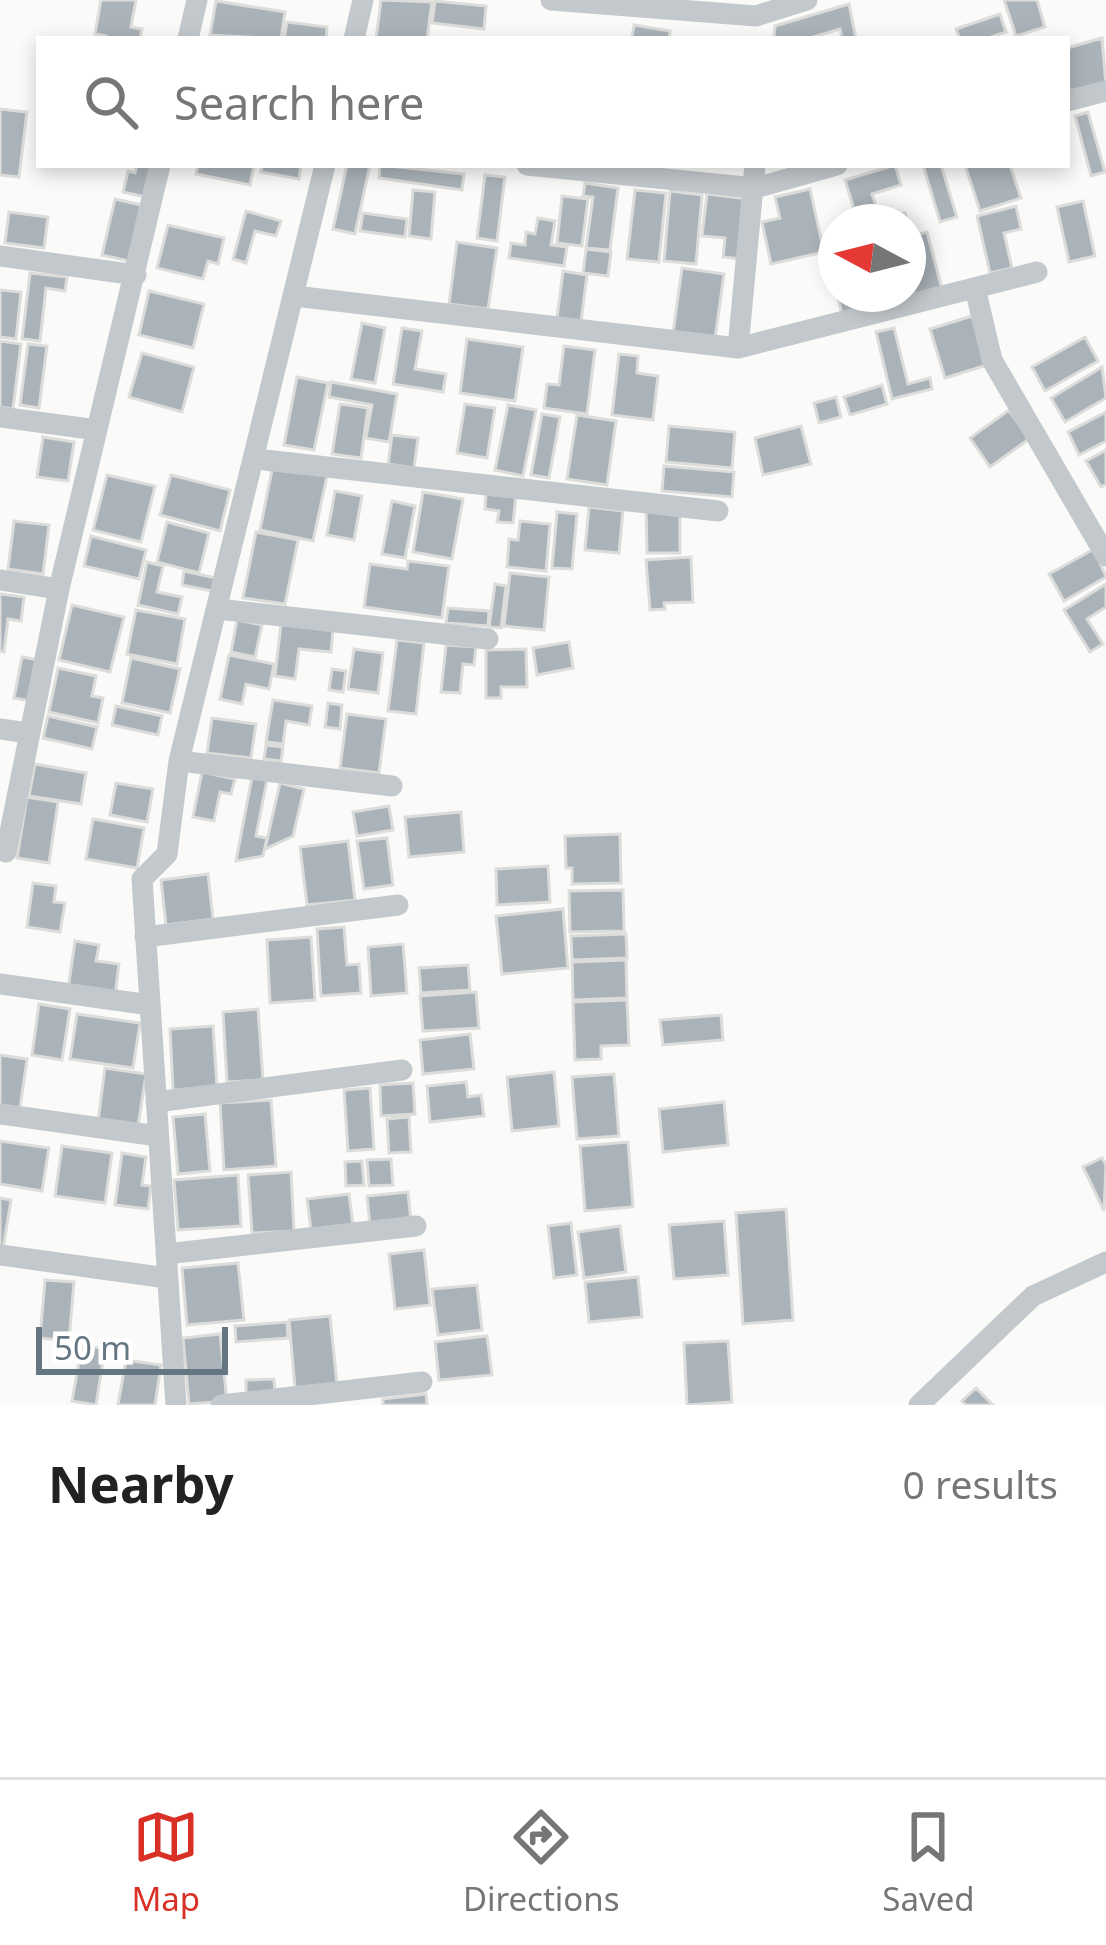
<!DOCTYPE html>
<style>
:root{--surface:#fff;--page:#f2f2f2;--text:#222;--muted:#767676;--line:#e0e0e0;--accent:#d93025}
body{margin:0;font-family:"Noto Sans",sans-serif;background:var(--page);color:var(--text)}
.compass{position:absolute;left:818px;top:204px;width:108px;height:108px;border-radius:50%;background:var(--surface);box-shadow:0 6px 18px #0003;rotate:277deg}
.scale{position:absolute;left:36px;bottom:30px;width:192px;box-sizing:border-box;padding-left:12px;border:6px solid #657683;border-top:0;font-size:33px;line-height:42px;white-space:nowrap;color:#657683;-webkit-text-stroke:9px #fff;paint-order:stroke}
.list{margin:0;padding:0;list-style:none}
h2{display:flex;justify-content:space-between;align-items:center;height:156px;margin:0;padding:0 48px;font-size:51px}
h2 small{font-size:39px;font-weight:400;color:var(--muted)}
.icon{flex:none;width:66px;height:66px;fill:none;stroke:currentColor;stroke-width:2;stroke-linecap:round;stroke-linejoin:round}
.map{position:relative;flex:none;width:1106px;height:1405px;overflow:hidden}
.search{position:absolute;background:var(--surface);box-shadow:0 6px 18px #0003;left:36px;right:36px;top:36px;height:132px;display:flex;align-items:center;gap:30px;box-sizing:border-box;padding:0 42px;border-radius:0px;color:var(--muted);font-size:45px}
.sheet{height:372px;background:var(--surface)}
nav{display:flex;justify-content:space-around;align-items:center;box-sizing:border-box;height:168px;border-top:3px solid var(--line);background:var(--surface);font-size:33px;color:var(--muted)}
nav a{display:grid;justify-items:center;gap:6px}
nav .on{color:var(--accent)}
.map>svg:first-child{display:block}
.building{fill:#aab3b9;stroke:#dcdcda;stroke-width:3}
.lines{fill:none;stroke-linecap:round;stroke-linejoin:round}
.street{stroke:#c3c8cc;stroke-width:21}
</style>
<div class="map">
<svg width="1106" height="1405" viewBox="0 0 1106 1405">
<rect width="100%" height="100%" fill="#fafaf8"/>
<path class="building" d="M101,0h35l-5,27 11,2 -2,10h-34v-3l-11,-2z
M381,0l51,2 -5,37h-51z
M1004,0h33l8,27 -29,9z
M216,1l69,11 -4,27 -71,-4z
M435,1l51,5 -2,23 -52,-6z
M849,4l7,35h-14l-2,-10 -33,10h-33l1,-13z
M1000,14l6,18 -21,7h-25l-4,-10z
M287,22l40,5 -1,12h-42z
M634,25l36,6 -1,8h-37z
M1102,38l4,47 -35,10 -4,-13v-34z
M0,109l27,3 -8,65 -19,-2z
M1088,112l17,60 -14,4 -16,-60z
M137,165h20l-7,33 -27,-6 5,-21 7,2z
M198,165h56l-4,20 -54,-11z
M262,165h39l-2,14 -38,-7z
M347,165h23l-15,69 -22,-5z
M380,165l84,9 -2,16 -83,-12z
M895,165l6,20 -29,9 9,27 24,-8 3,9h-50l-13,-42z
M923,165h18l16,52 -17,5z
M965,165h45l11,33 -41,13z
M485,175l20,2 -8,64 -20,-3z
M585,183l33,5 -8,62 -24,-2 7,-51 -10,-1z
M810,189l14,63 -53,12 -9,-42 18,-4 -5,-21z
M413,190l22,2 -4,47 -22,-3z
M635,190l31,3 -7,69 -32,-3z
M670,191l32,4 -6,69 -32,-3z
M707,194l42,5 -7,60 -19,-2 2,-19 -23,-2z
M562,196l26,3 -6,47 -25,-3z
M115,199l26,6 -12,56 -27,-6z
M1083,201l12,55 -26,6 -12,-55z
M1016,206l5,23 -17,4 8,35 -22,5 -13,-57z
M246,211l35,10 -5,15 -21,-5 -9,32 -13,-4z
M9,212l39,5 -4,31 -39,-5z
M363,213l44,6 -2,18 -45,-6z
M538,218l17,3 -4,24 16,2 -3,19 -55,-8 2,-15 14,2 1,-13 9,2z
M168,225l56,13 -6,26 -10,-3 -5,18 -46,-11z
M927,232l15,57 -27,7 -7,-25v-34z
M457,242l40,6 -9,61 -39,-5z
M586,249l25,3 -3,24 -25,-3z
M682,268l42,6 -9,65 -42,-6z
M563,271l24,4 -6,47 -24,-4z
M30,273l37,4 -2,14 -19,-3 -6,53 -18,-2z
M0,290l21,2 -5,47 -16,-2z
M149,291l55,13 -11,44 -54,-13z
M837,294h56l3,10 -53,14z
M972,316l15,49 -42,13 -15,-49z
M362,323l23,5 -10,55 -24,-4z
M402,328l20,3 -7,38 31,5 -3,18 -50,-8z
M894,328l14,56 22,-6 2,11 -40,10 -16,-67z
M1085,337l13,24 -53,30 -13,-24z
M467,339l56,8 -8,54 -55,-8z
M0,341l21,3 -8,65 -13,-2z
M28,344l19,2 -8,62 -19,-3z
M564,346l31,4 -8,64 -43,-6 3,-24 12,1z
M142,353l52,14 -12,45 -53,-15z
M619,354l19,2 -1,17 21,3 -5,44 -41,-5z
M1102,367l4,31 -41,24 -14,-24z
M297,377l31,6 -14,67 -30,-5z
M331,382l66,12 -8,48 -23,-4 6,-33 -43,-8z
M882,385l5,19 -37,11 -6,-18z
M836,397l5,20 -22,6 -5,-20z
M340,404l28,4 -7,50 -29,-4z
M465,404l30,4 -8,50 -30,-5z
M508,405l28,5 -13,66 -28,-6z
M1009,410l20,29 -39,28 -20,-29z
M1106,412v29l-27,14 -11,-23z
M542,414l18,3 -11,61 -18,-3z
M577,415l39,6 -9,64 -40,-6z
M669,426l66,6 -3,36 -66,-6z
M801,426l10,38 -48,11 -8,-37z
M392,435l26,3 -4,30 -26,-4z
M43,437l31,5 -6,39 -31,-4z
M1106,450v34l-5,3 -15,-26z
M273,465l54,11 -14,65 -53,-11z
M664,466l70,6 -2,25 -70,-6z
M107,475l48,11 -14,56 -48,-12z
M171,475l59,15 -10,41 -60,-16z
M335,491l27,5 -8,44 -27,-5z
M423,492l40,7 -11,60 -39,-7z
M486,494l30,3 -3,26 -16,-1 2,-11 -14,-2z
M392,501l23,5 -10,52 -23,-4z
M589,507l34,4 -4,42 -34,-3z
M646,511h34v42h-33z
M557,512l20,2 -5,55 -20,-1z
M14,521l35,4 -6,49 -35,-5z
M520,521l30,3 -4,47 -39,-4 2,-28 9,1z
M167,522l42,11 -10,40 -42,-11z
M256,532l42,8 -13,64 -42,-6z
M91,536l55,14 -7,29 -55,-13z
M1094,549l12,28 -42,24 -15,-27z
M691,557l2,45 -29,1 1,6 -15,1 -4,-50z
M408,561l41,5 -7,52 -78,-11 6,-43 37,5z
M147,562l16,4 -6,26 25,5 -4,17 -40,-9z
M184,571l36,8 -3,13 -35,-7z
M510,573l39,4 -5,53 -40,-4z
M495,584l11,2 -5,42 -12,-1z
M1106,584v23l-19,12 16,25 -13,8 -26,-42z
M0,594l24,3 -3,24 -13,-2 -4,33 -4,-1z
M72,605l52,12 -14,55 -51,-12z
M448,608l41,3 -1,15 -42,-3z
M136,610l49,9 -8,45 -50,-10z
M237,620l25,5 -7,32 -24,-5z
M281,624l52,6 -2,22 -32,-3 -4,30 -20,-3z
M397,640l27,3 -8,71 -28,-3z
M569,642l4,26 -36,7 -4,-27z
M446,645l30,2 -2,18 -11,-1 -3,29 -19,-1z
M354,649l29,4 -5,40 -30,-4z
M526,649l1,38h-26v11h-15v-48z
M229,655l45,9 -5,25 -23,-5 -4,20 -22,-5z
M22,657l17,3 -8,41 -17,-3z
M131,658l49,11 -10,44 -48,-10z
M58,668l38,8 -4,20 11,2 -5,25 -49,-11z
M332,669l14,2 -3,21 -14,-2z
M273,700l39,6 -3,19 -23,-4 -3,23 -17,-2z
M328,703l14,2 -2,24 -15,-2z
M116,706l46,10 -4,19 -46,-10z
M347,714l39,5 -7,54 -39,-5z
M48,716l49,11 -5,22 -49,-11z
M212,718l44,6 -5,34 -44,-5z
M266,745l17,2 -2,14 -17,-2z
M35,764l51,9 -5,31 -52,-8z
M202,772l33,7 -4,15 -11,-2 -6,29 -21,-4z
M252,777l15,3 -11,56 11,2 -4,18 -27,5z
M116,783l37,6 -6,33 -37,-7z
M280,783l24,6 -11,47 -28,13z
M27,797l31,5 -9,61 -32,-5z
M389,806l4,24 -36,6 -4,-24z
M461,812l3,40 -55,5 -4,-40z
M93,819l51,9 -7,40 -51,-9z
M620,834l1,49 -49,1v-16h-6l-1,-32z
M387,838l6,47 -29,4 -7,-48z
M348,841l7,59 -48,5 -7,-58z
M548,866l2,36 -53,3 -1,-36z
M208,874l5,45 -47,6 -5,-45z
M33,883l23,3 -2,16 11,1 -5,29 -33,-5z
M623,890l1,41 -54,1 -1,-41z
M563,909l5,59 -66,6 -6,-58z
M344,927l3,38 12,-1 2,29 -40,3 -4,-67z
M626,934l1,24 -55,2 -1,-24z
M311,937l4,63 -45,3 -3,-63z
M75,941l24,4 -3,16 23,3 -4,32 -47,-7z
M403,944l4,49 -36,3 -3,-49z
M626,960l1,38 -54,2 -1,-38z
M468,965l2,25 -49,3 -2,-25z
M476,992l3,36 -56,3 -3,-35z
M627,1000l2,45 -28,1v13l-26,1 -2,-58z
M39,1004l31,5 -8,51 -30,-5z
M258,1009l5,71 -36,2 -4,-70z
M77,1014l63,9 -7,45 -63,-9z
M721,1015l2,25 -60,5 -3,-25z
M213,1026l4,61 -44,3 -3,-61z
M470,1034l4,35 -51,5 -3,-34z
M0,1055l27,4 -7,49 -20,-3z
M105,1068l41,6 -8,53 -40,-6z
M554,1072l5,54 -47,5 -5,-54z
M614,1074l5,62 -42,3 -5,-62z
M466,1082l2,15 13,-2 3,21 -54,6 -3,-36z
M413,1083l2,31 -34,2 -1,-31z
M370,1088l4,61 -26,2 -4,-61z
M271,1100l5,66 -52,4 -4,-67z
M724,1102l4,43 -65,7 -4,-43z
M205,1114l5,57 -32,3 -5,-57z
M409,1117l2,35 -22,1 -2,-34z
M0,1141l49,7 -7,43 -42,-7z
M628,1142l5,65 -48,4 -5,-65z
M62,1146l50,7 -7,50 -50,-7z
M122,1153l24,4 -4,28 9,1 -3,23 -33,-4z
M1102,1158l4,7 -2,46 -21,-44z
M391,1159l2,26 -24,1 -2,-26z
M362,1161l2,24 -18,1 -1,-24z
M291,1172l3,59 -42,2 -4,-58z
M238,1175l3,51 -63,4 -4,-50z
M408,1192l3,30 -41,4 -3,-30z
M349,1194l4,31 -42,5 -4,-31z
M0,1198l11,2 -8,49h-3z
M786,1209l7,111 -50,4 -7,-111z
M724,1221l4,54 -54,4 -5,-54z
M571,1223l6,52 -23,3 -6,-52z
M620,1226l6,46 -42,6 -6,-46z
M424,1250l6,55 -35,4 -6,-55z
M238,1263l6,57 -57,5 -5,-57z
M638,1277l4,40 -53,5 -4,-40z
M45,1280l29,2 -5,59 -29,-3z
M477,1285l5,45 -44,5 -6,-46z
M330,1316l7,68 -42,4 -6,-68z
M287,1322l1,16 -52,4 -1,-16z
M220,1334l7,67 -38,3 -6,-66z
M487,1336l5,39 -53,5 -4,-38z
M728,1341l4,61 -45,3 -3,-62z
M82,1345l23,4 -9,56 -24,-4z
M126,1360l35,5 -6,40h-37z
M274,1379l1,15 -29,2v-16z
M976,1388l17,17h-27l-4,-4z
M426,1394l1,11h-44v-6z"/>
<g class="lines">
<path class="street" d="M551,0l205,16 51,-16
M188,39l9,-39
M354,39l9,-39
M1067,101l39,-10
M527,165l228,23 82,-23
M0,256l136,19
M975,288l17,72 114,196
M294,296l444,52 299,-76
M738,348l17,-183
M0,417l97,13
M256,459l462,52
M0,580l59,9
M218,609l270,30
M0,729l28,4
M179,761l213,25
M6,852l53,-263 101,-424
M145,937l253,-32
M0,984l150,21
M156,1102l246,-32
M0,1114l158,22
M166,1254l250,-28
M0,1255l167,23
M176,1405l-34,-526 25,-25 12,-93 146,-596
M221,1405l201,-23
M919,1405l114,-109 73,-34"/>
</g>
</svg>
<svg class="compass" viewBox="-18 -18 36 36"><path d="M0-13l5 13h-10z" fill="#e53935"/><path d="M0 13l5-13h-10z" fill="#767676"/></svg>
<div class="scale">50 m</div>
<div class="search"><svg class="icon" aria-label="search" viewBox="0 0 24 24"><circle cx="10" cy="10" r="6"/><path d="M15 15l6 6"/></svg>Search here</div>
</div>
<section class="sheet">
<h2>Nearby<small>0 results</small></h2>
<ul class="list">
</ul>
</section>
<nav>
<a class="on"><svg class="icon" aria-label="map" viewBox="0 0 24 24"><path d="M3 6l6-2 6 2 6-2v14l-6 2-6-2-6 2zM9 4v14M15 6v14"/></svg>Map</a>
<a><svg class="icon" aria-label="directions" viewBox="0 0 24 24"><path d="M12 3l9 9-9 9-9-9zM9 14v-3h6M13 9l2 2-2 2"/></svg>Directions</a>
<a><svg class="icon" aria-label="saved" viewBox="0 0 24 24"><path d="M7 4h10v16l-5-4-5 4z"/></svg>Saved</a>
</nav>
